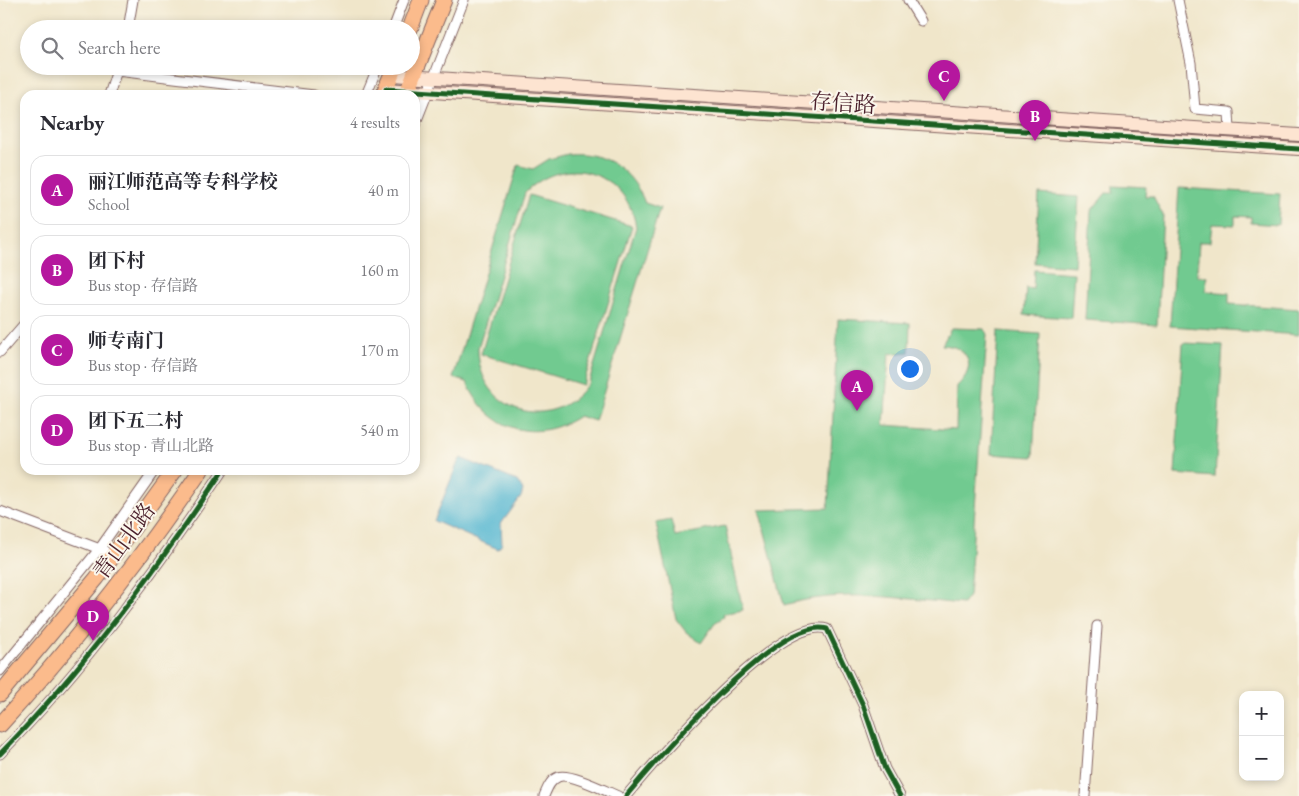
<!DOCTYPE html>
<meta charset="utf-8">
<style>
:root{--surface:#fff;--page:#f7f7f7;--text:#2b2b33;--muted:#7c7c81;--line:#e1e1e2;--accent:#b5179e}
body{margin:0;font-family:"EB Garamond","Noto Serif SC",serif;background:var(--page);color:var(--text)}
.controls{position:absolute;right:15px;bottom:15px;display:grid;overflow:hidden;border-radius:10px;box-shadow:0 2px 8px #0003}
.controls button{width:45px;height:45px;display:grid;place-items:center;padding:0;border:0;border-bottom:1px solid var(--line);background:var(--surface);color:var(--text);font:25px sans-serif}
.you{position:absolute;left:909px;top:368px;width:18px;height:18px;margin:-12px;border:4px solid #fff;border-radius:50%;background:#1a73e8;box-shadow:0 0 0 8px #1a73e833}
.badge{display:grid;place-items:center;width:32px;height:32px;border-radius:50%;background:var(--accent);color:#fff;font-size:16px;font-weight:700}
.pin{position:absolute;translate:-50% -41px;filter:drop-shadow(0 1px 2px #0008)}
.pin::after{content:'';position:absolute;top:26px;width:18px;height:15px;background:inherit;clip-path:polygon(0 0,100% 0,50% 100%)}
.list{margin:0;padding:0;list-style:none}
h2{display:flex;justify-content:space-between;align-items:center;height:65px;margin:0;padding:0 20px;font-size:21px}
h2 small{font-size:16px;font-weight:400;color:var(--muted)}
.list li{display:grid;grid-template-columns:32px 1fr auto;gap:15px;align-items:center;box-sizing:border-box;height:70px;margin:0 10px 10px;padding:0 10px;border:1px solid var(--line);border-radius:15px}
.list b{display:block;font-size:19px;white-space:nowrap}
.list p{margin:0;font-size:16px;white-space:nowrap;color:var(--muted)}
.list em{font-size:16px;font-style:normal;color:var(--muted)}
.icon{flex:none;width:28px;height:28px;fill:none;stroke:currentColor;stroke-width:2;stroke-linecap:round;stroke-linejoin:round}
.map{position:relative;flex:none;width:1299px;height:796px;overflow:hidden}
.search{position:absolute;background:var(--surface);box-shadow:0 2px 8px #0003;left:20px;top:20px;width:400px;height:55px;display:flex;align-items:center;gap:12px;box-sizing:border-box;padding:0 18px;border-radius:28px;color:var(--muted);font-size:19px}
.panel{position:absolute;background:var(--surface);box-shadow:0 2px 8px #0003;left:20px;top:90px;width:400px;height:385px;border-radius:15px}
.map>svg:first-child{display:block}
.green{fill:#71ca90;stroke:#5e745e;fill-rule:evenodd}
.water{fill:#51b5d0;stroke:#4e6a7e}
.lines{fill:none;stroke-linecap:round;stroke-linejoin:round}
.street-casing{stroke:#846563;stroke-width:11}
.secondary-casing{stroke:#846563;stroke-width:14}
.primary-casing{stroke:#846563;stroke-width:17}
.street{stroke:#fff;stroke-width:9}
.secondary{stroke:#fde4d1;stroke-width:12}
.primary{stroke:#fbbb8c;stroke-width:15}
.cycleway-casing{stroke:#fbf7ec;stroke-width:8}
.cycleway{stroke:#1b5e20;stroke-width:5}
.labels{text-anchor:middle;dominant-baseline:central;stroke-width:4;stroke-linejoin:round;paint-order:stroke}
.street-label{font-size:22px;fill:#4a1f2b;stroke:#fbf7ec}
</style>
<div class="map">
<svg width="1299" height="796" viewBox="0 0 1299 796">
<rect width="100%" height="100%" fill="#fbf7ec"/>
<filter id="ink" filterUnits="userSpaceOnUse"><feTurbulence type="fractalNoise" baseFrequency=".02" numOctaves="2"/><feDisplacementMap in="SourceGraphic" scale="10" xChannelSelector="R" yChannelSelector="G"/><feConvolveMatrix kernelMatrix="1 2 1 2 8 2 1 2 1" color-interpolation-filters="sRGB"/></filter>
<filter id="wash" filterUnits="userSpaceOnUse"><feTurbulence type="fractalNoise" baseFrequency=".0096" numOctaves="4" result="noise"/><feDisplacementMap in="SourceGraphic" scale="20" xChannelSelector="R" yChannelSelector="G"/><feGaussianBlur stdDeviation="1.12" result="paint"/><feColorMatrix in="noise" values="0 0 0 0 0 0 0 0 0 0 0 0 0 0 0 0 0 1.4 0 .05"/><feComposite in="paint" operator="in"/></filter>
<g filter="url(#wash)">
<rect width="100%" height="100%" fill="#f0e6ca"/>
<path class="green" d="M568,154c36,-3 64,15 77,49l15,5 -65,213 -16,-5c-44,29 -92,14 -112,-34l-14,-4 65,-213 15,4 16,-10zM580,171c31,5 51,25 56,56l-47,155c-36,54 -111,31 -111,-34l47,-155c16,-16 33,-23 55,-22z
M1113,185l33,2 -1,9h8l10,19 -6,110 -72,-5 6,-109 15,-18h7z
M1179,188l101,6 -2,31 -27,-2v-6l-16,-1v9l-23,-1 -2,18h-11l-2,34 10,1 -1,14 23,2v11l70,5v26l-129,-9z
M1039,194l40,3 -5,69 -39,-3z
M529,195l103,31 -49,159 -102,-31z
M1034,270l40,3 -3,45 -47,-3 2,-27 7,1z
M838,319l72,4 -1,29 -20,2 -5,71 72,5 1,-44c21,-19 12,-40 -15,-41l9,-17 33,1 3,5 -18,262 -6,8c-60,-5 -120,-16 -179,1l-25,-95 69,-2z
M998,331l42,3 -7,123 -42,-3z
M1183,343l40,2 -8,132 -40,-3z
M671,520l4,16 50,-10 18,84 -20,4 1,3 -8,5 -15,21 -15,-11 -10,-13 -20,-96z"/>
<path class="water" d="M461,458l56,23 6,9 -2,7 -20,27 1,20 -4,5 -64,-28 24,-59z"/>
</g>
<g filter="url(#ink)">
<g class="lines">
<defs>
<path id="street" d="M908,0l13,21
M1178,0l13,63 4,46 34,3 1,18
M128,29l5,-29
M393,29l11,-29
M117,71l197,24
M109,95l9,-28
M366,95l12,-29
M415,125l49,-125
M0,352l25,-29
M0,511l105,40
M0,671l100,-123 55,-78
M0,754c84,-86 156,-184 223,-284
M544,796c3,-7 6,-16 14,-19 10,-5 48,14 60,19
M626,796c30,-36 153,-181 201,-167l36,76 22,64 15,27
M1085,796l12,-170"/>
<path id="secondary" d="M392,75l907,60
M386,89l913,60"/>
<path id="primary" d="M410,29l11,-29
M383,95l12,-29
M406,95l38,-95
M0,694l97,-116 78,-108
M0,725c73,-80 140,-165 201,-255"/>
</defs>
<use href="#street" class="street-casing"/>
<use href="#secondary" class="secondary-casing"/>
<use href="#primary" class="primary-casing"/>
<use href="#street" class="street"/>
<use href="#secondary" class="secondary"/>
<use href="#primary" class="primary"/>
<defs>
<path id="cycleway" d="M386,89l913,60
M0,754c84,-86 156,-184 223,-284
M626,796c30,-36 153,-181 201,-167l36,76 22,64 15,27"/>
</defs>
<use href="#cycleway" class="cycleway-casing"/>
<use href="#cycleway" class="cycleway"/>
</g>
</g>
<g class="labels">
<g class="street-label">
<text transform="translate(843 103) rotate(4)">存信路</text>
<text transform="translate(124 541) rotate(-54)">青山北路</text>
</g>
</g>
</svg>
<div class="controls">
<button>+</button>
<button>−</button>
</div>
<div class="you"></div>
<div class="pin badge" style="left:857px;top:411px">A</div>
<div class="pin badge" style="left:1035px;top:141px">B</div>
<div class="pin badge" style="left:944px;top:101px">C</div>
<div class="pin badge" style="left:93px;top:641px">D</div>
<div class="search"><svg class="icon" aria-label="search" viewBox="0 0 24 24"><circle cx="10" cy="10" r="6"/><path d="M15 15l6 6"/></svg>Search here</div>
<section class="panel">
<h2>Nearby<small>4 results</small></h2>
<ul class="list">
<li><span class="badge">A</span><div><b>丽江师范高等专科学校</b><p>School</p></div><em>40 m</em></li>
<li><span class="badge">B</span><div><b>团下村</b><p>Bus stop · 存信路</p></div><em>160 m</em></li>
<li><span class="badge">C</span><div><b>师专南门</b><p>Bus stop · 存信路</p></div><em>170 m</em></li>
<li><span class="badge">D</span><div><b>团下五二村</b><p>Bus stop · 青山北路</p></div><em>540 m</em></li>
</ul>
</section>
</div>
